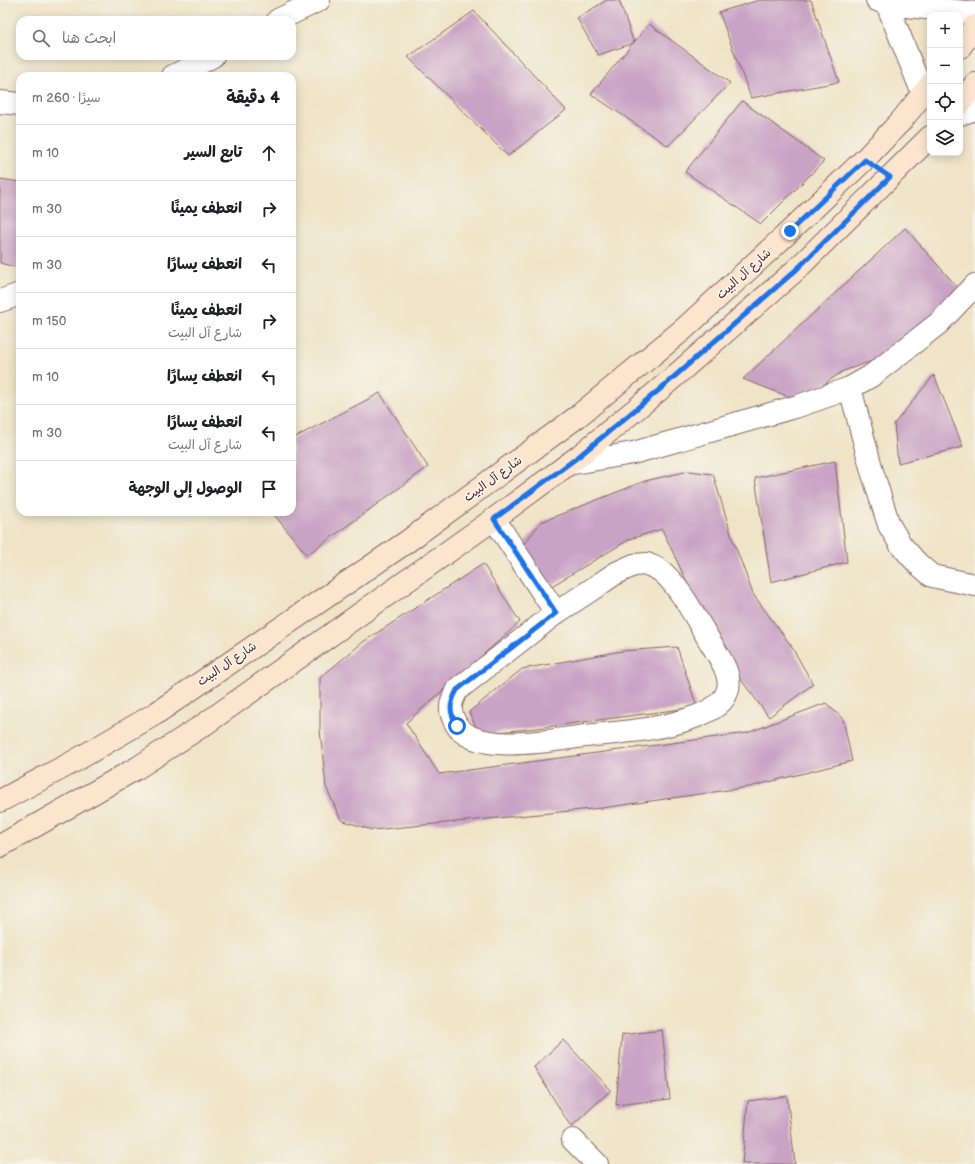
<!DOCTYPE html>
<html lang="ar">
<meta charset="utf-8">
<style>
:root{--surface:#fff;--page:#f2f2f2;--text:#202124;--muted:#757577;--line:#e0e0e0}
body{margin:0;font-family:"Balsamiq Sans","Playpen Sans Arabic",sans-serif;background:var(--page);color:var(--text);direction:rtl}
.controls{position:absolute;right:12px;top:12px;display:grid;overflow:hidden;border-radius:8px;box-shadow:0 2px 10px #0003}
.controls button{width:36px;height:36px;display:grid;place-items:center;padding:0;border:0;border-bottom:1px solid var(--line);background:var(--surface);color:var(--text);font:20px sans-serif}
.stop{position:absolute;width:12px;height:12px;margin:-9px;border:3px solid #1a73e8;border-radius:50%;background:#fff}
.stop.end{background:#1a73e8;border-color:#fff;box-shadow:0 1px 4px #0008}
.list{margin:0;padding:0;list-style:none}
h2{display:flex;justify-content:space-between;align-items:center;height:52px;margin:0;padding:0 16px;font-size:17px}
h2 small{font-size:13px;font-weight:400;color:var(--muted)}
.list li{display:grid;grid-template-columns:26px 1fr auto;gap:12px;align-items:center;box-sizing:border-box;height:56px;padding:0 16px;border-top:1px solid var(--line)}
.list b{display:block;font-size:15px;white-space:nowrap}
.list p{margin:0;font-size:13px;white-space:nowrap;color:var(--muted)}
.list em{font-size:13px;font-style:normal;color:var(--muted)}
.icon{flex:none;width:22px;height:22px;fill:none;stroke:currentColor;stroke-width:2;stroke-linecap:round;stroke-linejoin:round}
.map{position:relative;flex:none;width:975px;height:1164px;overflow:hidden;direction:ltr}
.search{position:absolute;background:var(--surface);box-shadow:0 2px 10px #0003;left:16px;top:16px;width:280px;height:44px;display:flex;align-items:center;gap:10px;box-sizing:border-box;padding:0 14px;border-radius:12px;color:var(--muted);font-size:15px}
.panel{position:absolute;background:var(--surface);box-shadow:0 2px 10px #0003;left:16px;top:72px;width:280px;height:444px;border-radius:12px;direction:rtl}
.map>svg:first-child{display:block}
.building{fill:#c9a3c5}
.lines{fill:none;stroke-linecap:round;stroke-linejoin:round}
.street-casing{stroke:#846462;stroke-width:24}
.secondary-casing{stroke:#846462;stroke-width:24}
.street{stroke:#fff;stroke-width:22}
.secondary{stroke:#fbe5cf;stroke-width:22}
.route{stroke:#1a73e8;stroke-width:5}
.labels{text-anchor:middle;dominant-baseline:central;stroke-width:3.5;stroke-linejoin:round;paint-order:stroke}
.street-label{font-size:12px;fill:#4a1f2b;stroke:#f7f3e8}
</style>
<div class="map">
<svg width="975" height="1164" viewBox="0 0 975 1164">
<rect width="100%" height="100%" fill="#f7f3e8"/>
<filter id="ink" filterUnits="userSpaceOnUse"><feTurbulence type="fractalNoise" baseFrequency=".025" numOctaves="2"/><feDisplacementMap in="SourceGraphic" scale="8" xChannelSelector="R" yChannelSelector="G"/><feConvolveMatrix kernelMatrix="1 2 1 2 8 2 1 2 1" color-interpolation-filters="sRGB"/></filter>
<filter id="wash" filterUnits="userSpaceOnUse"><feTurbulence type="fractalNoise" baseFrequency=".012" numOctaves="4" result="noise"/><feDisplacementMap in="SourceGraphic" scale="16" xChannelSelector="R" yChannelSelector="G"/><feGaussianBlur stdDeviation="0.9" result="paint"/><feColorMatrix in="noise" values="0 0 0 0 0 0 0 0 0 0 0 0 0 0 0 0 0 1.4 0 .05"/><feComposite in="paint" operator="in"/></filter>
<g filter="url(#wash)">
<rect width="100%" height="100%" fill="#efe4c7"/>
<g id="blocks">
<path class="building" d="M607,0h12l15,43 -36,12 -21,-37z
M760,0h51l28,82 -88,16 -32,-86z
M474,11l92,99 -58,46 -100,-99z
M649,24l81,59 -62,63 -77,-52z
M742,101l82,60 -63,63 -76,-52z
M0,179l20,3v82l-5,3 -15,-4z
M905,228l54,61 -42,43 -30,24 -44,15 -43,30 -57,-22z
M934,375l29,72 -65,16 -4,-39z
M380,393l48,74 -121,88 -35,-43h20v-73z
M835,461l12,101 -76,20 -16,-104z
M689,471l24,3 20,66 20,54 37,50 23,40 -44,33 -30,-40 -41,-71 -36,-77 -32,10 -80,48 -30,-38 21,-27 104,-41z
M483,564l37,58 -114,101 33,51 308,-41 79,-30 17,16 9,42 -103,26 -147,21 -230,22 -31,-10 -15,-33 -6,-57v-52l43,-36z
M677,647l20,60 -159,21 -59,6 -10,-22 53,-43 100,-18z
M662,1030l8,69 -54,6 6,-70z
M563,1040l48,50 -40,37 -37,-60z
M787,1096l8,68h-53l6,-63z"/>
</g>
</g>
<g filter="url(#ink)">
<use href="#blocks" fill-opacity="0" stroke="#846462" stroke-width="1"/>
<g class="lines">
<defs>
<path id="street" d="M877,0l10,4 88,9
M887,4l36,90
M278,20l41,-20
M173,76l29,-14 11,-6
M0,102l20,2
M960,114l15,-5
M0,301l20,-7
M850,388l22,83 17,54 12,20 16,18 15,13 43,9
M568,464l65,-11 165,-47 52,-18 21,-12 68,-53 36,-38
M494,519l62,94
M647,564c4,2 10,4 14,7 18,14 36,49 48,69 8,14 25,36 18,52 -4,12 -19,20 -30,24 -35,14 -75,16 -112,20 -31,4 -111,20 -129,-12 -8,-14 -6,-21 1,-34l99,-77 35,-23 25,-17 18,-8z
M573,1140l24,24"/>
<path id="secondary" d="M960,47l15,-21
M960,104l15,-20
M0,801l73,-39 82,-48 253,-173 169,-124 108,-89 105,-97 75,-72 36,-38 29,-36
M0,846l137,-78 68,-44 289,-205 84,-62 81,-67 138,-121 133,-132"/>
</defs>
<use href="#street" class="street-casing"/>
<use href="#secondary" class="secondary-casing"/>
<use href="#street" class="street"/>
<use href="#secondary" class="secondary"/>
</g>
</g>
<g class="lines" filter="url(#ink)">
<path class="route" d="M457,726c-8,-15 -8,-21 0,-36l99,-77 -62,-94 84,-62 81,-67 138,-121 93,-92 -25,-17 -75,71"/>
</g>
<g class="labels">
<g class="street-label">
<text transform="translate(744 274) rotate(-42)">شارع آل البيت</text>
<text transform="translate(493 479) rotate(-36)">شارع آل البيت</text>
<text transform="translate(227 664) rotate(-34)">شارع آل البيت</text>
</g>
</g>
</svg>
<div class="controls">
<button>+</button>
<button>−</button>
<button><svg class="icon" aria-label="locate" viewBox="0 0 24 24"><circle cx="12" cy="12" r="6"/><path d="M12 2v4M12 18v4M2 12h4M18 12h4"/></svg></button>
<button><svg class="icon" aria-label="layers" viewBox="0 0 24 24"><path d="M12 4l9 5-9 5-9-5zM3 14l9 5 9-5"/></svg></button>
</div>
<div class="stop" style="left:457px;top:726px"></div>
<div class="stop end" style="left:790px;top:231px"></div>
<div class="search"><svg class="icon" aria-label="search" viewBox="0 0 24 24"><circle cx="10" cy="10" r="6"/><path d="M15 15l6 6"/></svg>ابحث هنا</div>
<section class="panel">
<h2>4 دقيقة<small>سيرًا · 260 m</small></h2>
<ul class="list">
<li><svg class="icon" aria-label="ahead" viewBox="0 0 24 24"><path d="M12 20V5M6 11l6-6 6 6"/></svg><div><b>تابع السير</b></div><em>10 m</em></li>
<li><svg class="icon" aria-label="right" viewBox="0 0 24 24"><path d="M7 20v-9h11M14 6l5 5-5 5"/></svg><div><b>انعطف يمينًا</b></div><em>30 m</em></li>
<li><svg class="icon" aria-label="left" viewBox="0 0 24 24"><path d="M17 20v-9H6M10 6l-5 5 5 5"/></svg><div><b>انعطف يسارًا</b></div><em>30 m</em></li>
<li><svg class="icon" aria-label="right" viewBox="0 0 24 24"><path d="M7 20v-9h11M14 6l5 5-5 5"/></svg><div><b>انعطف يمينًا</b><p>شارع آل البيت</p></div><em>150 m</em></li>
<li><svg class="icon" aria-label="left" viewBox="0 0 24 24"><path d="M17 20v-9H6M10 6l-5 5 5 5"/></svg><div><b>انعطف يسارًا</b></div><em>10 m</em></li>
<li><svg class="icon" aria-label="left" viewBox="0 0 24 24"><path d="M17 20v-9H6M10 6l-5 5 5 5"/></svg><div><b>انعطف يسارًا</b><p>شارع آل البيت</p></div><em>30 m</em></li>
<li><svg class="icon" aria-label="arrive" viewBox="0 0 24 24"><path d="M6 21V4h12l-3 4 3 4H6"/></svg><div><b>الوصول إلى الوجهة</b></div></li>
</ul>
</section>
</div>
